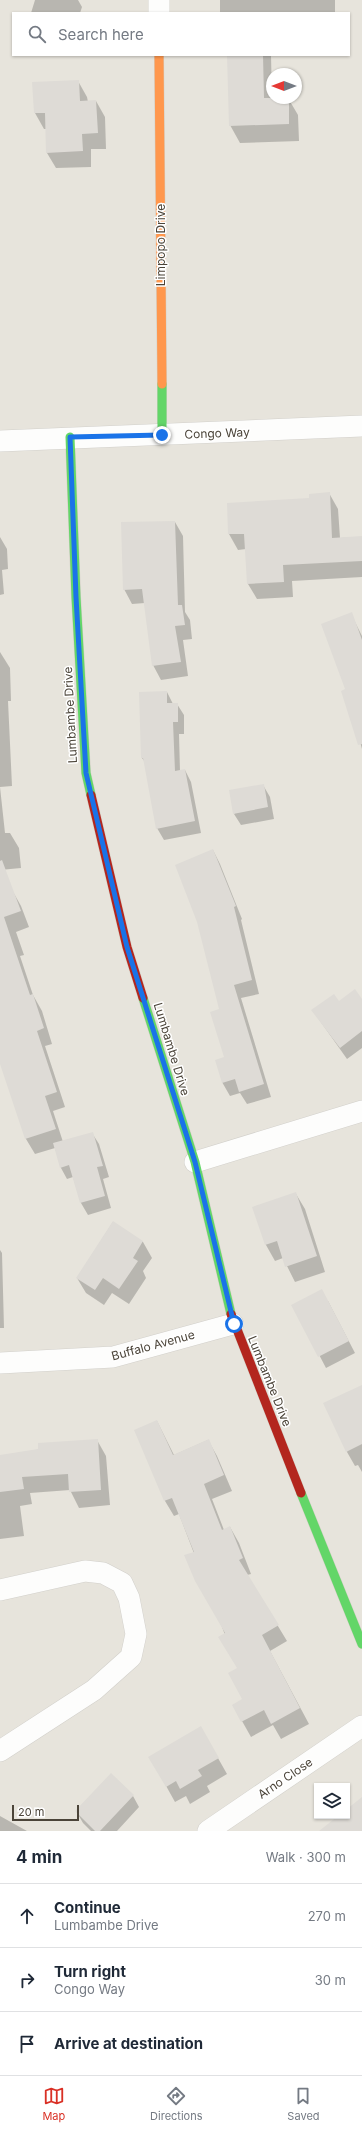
<!DOCTYPE html>
<meta charset="utf-8">
<style>
:root{--surface:#fff;--page:#f2f2f3;--text:#1f2937;--muted:#747a83;--line:#e0e1e3;--accent:#d93025}
body{margin:0;font-family:Inter,sans-serif;background:var(--page);color:var(--text)}
.controls{position:absolute;right:12px;bottom:12px;display:grid;overflow:hidden;border-radius:0px;box-shadow:0 1px 3px #0004}
.controls button{width:36px;height:36px;display:grid;place-items:center;padding:0;border:0;border-bottom:1px solid var(--line);background:var(--surface);color:var(--text);font:20px sans-serif}
.compass{position:absolute;left:266px;top:68px;width:36px;height:36px;border-radius:50%;background:var(--surface);box-shadow:0 1px 3px #0004;rotate:270deg}
.scale{position:absolute;left:12px;bottom:10px;width:67px;box-sizing:border-box;padding-left:4px;border:2px solid #4b4439;border-top:0;font-size:11px;line-height:14px;white-space:nowrap;color:#4b4439;-webkit-text-stroke:3px #fff;paint-order:stroke}
.stop{position:absolute;width:12px;height:12px;margin:-9px;border:3px solid #1a73e8;border-radius:50%;background:#fff}
.stop.end{background:#1a73e8;border-color:#fff;box-shadow:0 1px 4px #0008}
.list{margin:0;padding:0;list-style:none}
h2{display:flex;justify-content:space-between;align-items:center;height:52px;margin:0;padding:0 16px;font-size:17px}
h2 small{font-size:13px;font-weight:400;color:var(--muted)}
.list li{display:grid;grid-template-columns:26px 1fr auto;gap:12px;align-items:center;box-sizing:border-box;height:64px;padding:0 16px;border-top:1px solid var(--line)}
.list b{display:block;font-size:15px;white-space:nowrap}
.list p{margin:0;font-size:13px;white-space:nowrap;color:var(--muted)}
.list em{font-size:13px;font-style:normal;color:var(--muted)}
.icon{flex:none;width:22px;height:22px;fill:none;stroke:currentColor;stroke-width:2;stroke-linecap:round;stroke-linejoin:round}
.map{position:relative;flex:none;width:362px;height:1831px;overflow:hidden}
.search{position:absolute;background:var(--surface);box-shadow:0 1px 3px #0004;left:12px;right:12px;top:12px;height:44px;display:flex;align-items:center;gap:10px;box-sizing:border-box;padding:0 14px;border-radius:0px;color:var(--muted);font-size:15px}
.sheet{height:244px;background:var(--surface)}
nav{display:flex;justify-content:space-around;align-items:center;box-sizing:border-box;height:56px;border-top:1px solid var(--line);background:var(--surface);font-size:11px;color:var(--muted)}
nav a{display:grid;justify-items:center;gap:2px}
nav .on{color:var(--accent)}
.map>svg:first-child{display:block}
.residential{fill:#e7e4dc;fill-rule:evenodd}
.shadow{fill:#0003}
.building{fill:#dedbd6}
.lines{fill:none;stroke-linecap:round;stroke-linejoin:round}
.street-casing{stroke:#d2d0cb;stroke-width:22}
.fast-casing{stroke:#d3cfc5;stroke-width:10}
.slow-casing{stroke:#d3cfc5;stroke-width:10}
.jam-casing{stroke:#d3cfc5;stroke-width:10}
.street{stroke:#fdfdfc;stroke-width:21}
.fast{stroke:#63d668;stroke-width:9}
.slow{stroke:#ff974d;stroke-width:9}
.jam{stroke:#b3261e;stroke-width:9}
.route{stroke:#1a73e8;stroke-width:5}
.labels{text-anchor:middle;dominant-baseline:central;stroke-width:3;stroke-linejoin:round;paint-order:stroke}
.street-label{font-size:12px;fill:#4b4439;stroke:#fff}
</style>
<div class="map">
<svg width="362" height="1831" viewBox="0 0 362 1831">
<rect width="100%" height="100%" fill="#f4f2ee"/>
<path class="residential" d="M0,0h362v1831h-362zM13,13h336v42h-336zM272,74h24v24h-24zM317,1786h30v30h-30z"/>
<path class="shadow" d="M35,0h43l4,7 -2,6h-49z
M220,0h115v13h-115z
M228,55h43l1,43h16l10,17 1,26 -59,2 -10,-18z
M78,81l9,16 1,5 8,-1 9,16 1,32h-15v18l-35,1 -9,-15 -1,-24h-2l-9,-16 -2,-30z
M329,493l9,16 2,29 22,-1v40l-70,4 1,16 -36,2 -9,-15 -2,-35 -8,1 -9,-16 -1,-30 82,-5z
M175,522l8,14 2,76 5,8 2,19 -9,1 5,36 -27,4 -8,-15 -8,-62 -13,1 -8,-15z
M0,537l7,12 1,20 -6,1 2,24 -4,1z
M351,614l11,22v113l-16,-59z
M0,652l10,16 1,33h-3l4,85 -12,1z
M167,692l6,12h4l7,11v19h-5l1,37 5,-1 6,12 10,51 -37,7 -7,-12 -12,-66 -3,-4z
M263,785l7,12 4,22 -33,6 -7,-11z
M0,787l5,46h5l9,15 2,20 -21,2z
M213,850l7,14 22,55 -1,1 18,74 -18,4 30,99 -24,7 -7,-11 -10,3 -8,-14 3,-24 -4,-48z
M0,879l12,11 9,16 8,21 -13,5 8,23 -4,1 13,39 9,16 10,33 -7,2 20,61 -12,4 10,31 29,-9 7,11 10,33 -6,2 8,29 -23,7 -7,-12 -8,-26 -6,2 -6,-11 -6,-20 -20,6 -9,-15 -26,-78z
M362,1000v48l-15,11 -34,-48 26,-9z
M296,1194l9,15 20,63 -30,10 -12,-24 -8,3 -9,-16 -12,-38z
M113,1222l30,20 9,16 -9,13 3,7 -17,26 -17,-11 -8,12 -18,-12 -9,-15z
M0,1250l2,3 2,75h-4z
M328,1301l27,52 -29,15 -33,-63z
M362,1386v86l-4,-7 -3,1 -8,-14z
M157,1421l17,34 34,-15 9,16 15,35 -20,8 12,31 6,-3 9,16 12,31 -4,1 40,66 -17,10 39,73 -28,15 -8,-14 -22,12 -18,-32 10,-5 -5,-31 -59,-155 -5,2 -9,-15z
M97,1440l9,16 4,49 -31,3 -9,-18 -40,3 2,11 -12,2 4,30 -24,3v-83z
M201,1728l26,46 -20,12 3,6 -20,12 -4,-8 -11,6 -25,-45z
M133,1796l6,11 -22,24h-26l-8,-8 -7,-12z
M0,1816l27,15h-27z"/>
<path class="building" d="M227,55h36l1,43h25v26l-60,2z
M79,80l1,21 16,-1 2,33 -16,1 1,17 -37,2 -1,-40h-11l-2,-31z
M330,492l2,46 30,-2v25l-79,4 1,17 -37,2 -3,-50h-16l-1,-31 82,-5v-4z
M175,521l3,84h4l3,20 -10,1 6,36 -29,4 -10,-77 -19,1 -2,-68z
M352,612l10,28v104l-4,1 -17,-54 4,-2 -24,-65z
M167,691v12h11v19h-5l2,49 10,-2 10,52 -39,8 -13,-71h-2l-2,-66z
M264,784l4,23 -35,7 -4,-24z
M213,849l23,57 -2,1 18,73 -18,5 30,99 -25,8 -4,-13 -13,4 -7,-23 9,-3 -14,-45 9,-3 -22,-87 -22,-57z
M2,860l19,51 -17,6 26,78 3,-1 11,34 -7,3 20,61 -12,4 11,33 -31,10 -25,-75v-203z
M355,989l7,10v32l-22,17 -29,-38 23,-16 5,7z
M93,1132l10,34 -6,1 8,29 -25,7 -11,-38 -9,3 -7,-25z
M296,1192l21,64 -32,11 -8,-26 -12,4 -13,-38z
M113,1221l30,20 -10,17 5,3 -19,28 -16,-11 -8,12 -19,-12z
M322,1289l27,52 -31,16 -27,-52z
M362,1385v59l-16,8 -23,-49z
M157,1420l16,35 36,-16 15,36 -20,9 18,46 8,-4 13,32 -4,2 40,65 -17,10 38,73 -29,16 -7,-14 -23,12 -9,-17 10,-6 -14,-26 9,-5 -19,-31 7,-4 -30,-52 -11,-26 10,-3 -22,-54 -8,3 -30,-71z
M98,1439l3,51 -32,2 -1,-18 -46,3 2,12 -24,3v-37l38,-6v-6z
M201,1726l18,32 -21,12 4,6 -22,13 -4,-8 -10,6 -18,-30z
M111,1773l23,22 -34,36h-5l-20,-20z
M362,1797v34h-43l19,-15h9v-7z"/>
<g class="lines">
<defs>
<path id="street" d="M159,0v13
M0,441l362,-15
M195,1162l167,-51
M0,1363l113,-6 120,-33
M0,1590l85,-19 18,2 19,10 7,15 7,36 -5,23 -37,33 -94,61
M208,1831l154,-105"/>
<path id="fast" d="M162,384v51
M70,437l6,160 10,176 5,22
M143,998l52,164 36,152
M301,1493l61,151"/>
<path id="slow" d="M159,55l3,329"/>
<path id="jam" d="M91,795l36,152 16,51
M231,1314l70,179"/>
</defs>
<use href="#street" class="street-casing"/>
<use href="#fast" class="fast-casing"/>
<use href="#slow" class="slow-casing"/>
<use href="#jam" class="jam-casing"/>
<use href="#street" class="street"/>
<use href="#fast" class="fast"/>
<use href="#slow" class="slow"/>
<use href="#jam" class="jam"/>
</g>
<g class="lines">
<path class="route" d="M162,435l-92,2 6,160 10,176 41,174 68,215 39,162"/>
</g>
<g class="labels">
<g class="street-label">
<text transform="translate(160 245) rotate(-90)">Limpopo Drive</text>
<text transform="translate(217 433) rotate(-2)">Congo Way</text>
<text transform="translate(70 715) rotate(-93)">Lumbambe Drive</text>
<text transform="translate(172 1049) rotate(73)">Lumbambe Drive</text>
<text transform="translate(153 1345) rotate(-15)">Buffalo Avenue</text>
<text transform="translate(270 1381) rotate(68)">Lumbambe Drive</text>
<text transform="translate(285 1778) rotate(-34)">Arno Close</text>
</g>
</g>
</svg>
<div class="controls">
<button><svg class="icon" aria-label="layers" viewBox="0 0 24 24"><path d="M12 4l9 5-9 5-9-5zM3 14l9 5 9-5"/></svg></button>
</div>
<svg class="compass" viewBox="-18 -18 36 36"><path d="M0-13l5 13h-10z" fill="#e53935"/><path d="M0 13l5-13h-10z" fill="#747a83"/></svg>
<div class="scale">20 m</div>
<div class="stop" style="left:234px;top:1324px"></div>
<div class="stop end" style="left:162px;top:435px"></div>
<div class="search"><svg class="icon" aria-label="search" viewBox="0 0 24 24"><circle cx="10" cy="10" r="6"/><path d="M15 15l6 6"/></svg>Search here</div>
</div>
<section class="sheet">
<h2>4 min<small>Walk · 300 m</small></h2>
<ul class="list">
<li><svg class="icon" aria-label="ahead" viewBox="0 0 24 24"><path d="M12 20V5M6 11l6-6 6 6"/></svg><div><b>Continue</b><p>Lumbambe Drive</p></div><em>270 m</em></li>
<li><svg class="icon" aria-label="right" viewBox="0 0 24 24"><path d="M7 20v-9h11M14 6l5 5-5 5"/></svg><div><b>Turn right</b><p>Congo Way</p></div><em>30 m</em></li>
<li><svg class="icon" aria-label="arrive" viewBox="0 0 24 24"><path d="M6 21V4h12l-3 4 3 4H6"/></svg><div><b>Arrive at destination</b></div></li>
</ul>
</section>
<nav>
<a class="on"><svg class="icon" aria-label="map" viewBox="0 0 24 24"><path d="M3 6l6-2 6 2 6-2v14l-6 2-6-2-6 2zM9 4v14M15 6v14"/></svg>Map</a>
<a><svg class="icon" aria-label="directions" viewBox="0 0 24 24"><path d="M12 3l9 9-9 9-9-9zM9 14v-3h6M13 9l2 2-2 2"/></svg>Directions</a>
<a><svg class="icon" aria-label="saved" viewBox="0 0 24 24"><path d="M7 4h10v16l-5-4-5 4z"/></svg>Saved</a>
</nav>
